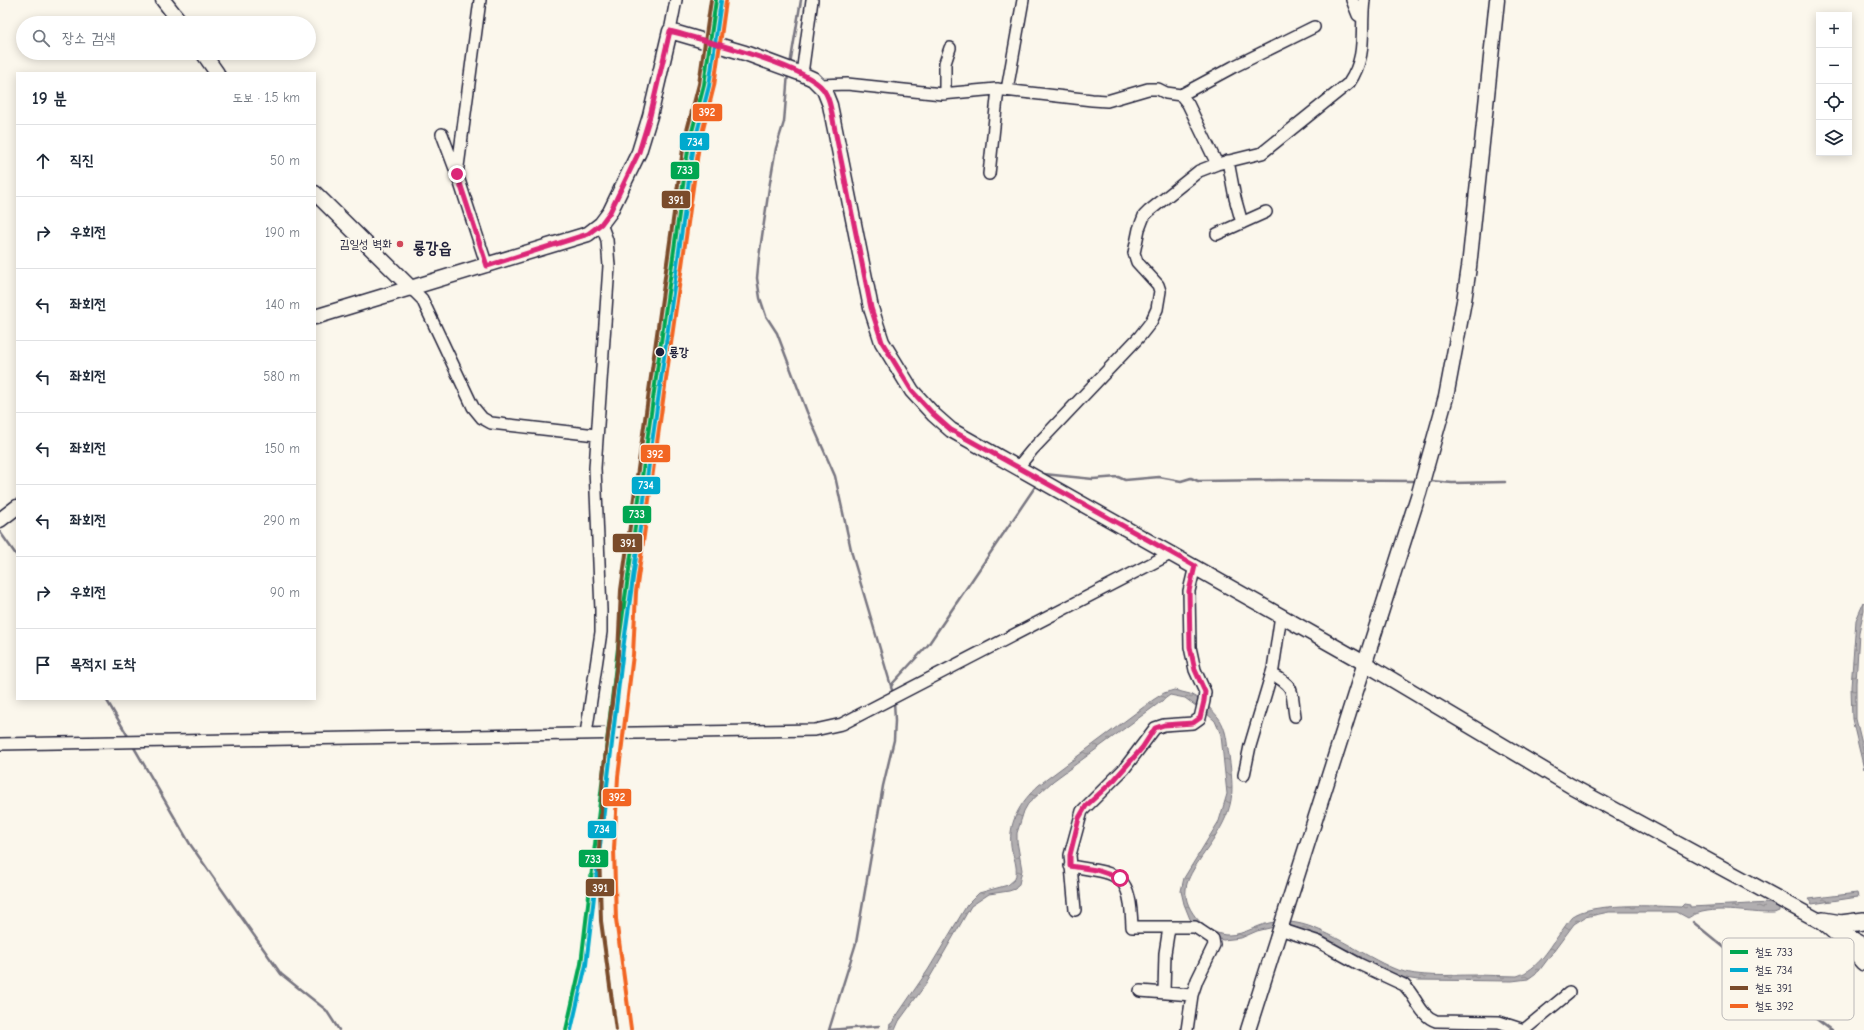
<!DOCTYPE html>
<html lang="ko">
<meta charset="utf-8">
<style>
:root{--surface:#fff;--page:#f6f6f7;--text:#1f2937;--muted:#747a83;--line:#e0e1e3}
body{margin:0;font-family:"Comic Neue","Poor Story",sans-serif;background:var(--page);color:var(--text)}
.controls{position:absolute;right:12px;top:12px;display:grid;overflow:hidden;border-radius:0px;box-shadow:0 2px 10px #0003}
.controls button{width:36px;height:36px;display:grid;place-items:center;padding:0;border:0;border-bottom:1px solid var(--line);background:var(--surface);color:var(--text);font:20px sans-serif}
.stop{position:absolute;width:12px;height:12px;margin:-9px;border:3px solid #db2777;border-radius:50%;background:#fff}
.stop.end{background:#db2777;border-color:#fff;box-shadow:0 1px 4px #0008}
.list{margin:0;padding:0;list-style:none}
h2{display:flex;justify-content:space-between;align-items:center;height:52px;margin:0;padding:0 16px;font-size:17px}
h2 small{font-size:13px;font-weight:400;color:var(--muted)}
.list li{display:grid;grid-template-columns:26px 1fr auto;gap:12px;align-items:center;box-sizing:border-box;height:72px;padding:0 16px;border-top:1px solid var(--line)}
.list b{display:block;font-size:15px;white-space:nowrap}
.list em{font-size:13px;font-style:normal;color:var(--muted)}
.icon{flex:none;width:22px;height:22px;fill:none;stroke:currentColor;stroke-width:2;stroke-linecap:round;stroke-linejoin:round}
.map{position:relative;flex:none;width:1864px;height:1030px;overflow:hidden}
.search{position:absolute;background:var(--surface);box-shadow:0 2px 10px #0003;left:16px;top:16px;width:300px;height:44px;display:flex;align-items:center;gap:10px;box-sizing:border-box;padding:0 14px;border-radius:22px;color:var(--muted);font-size:15px}
.panel{position:absolute;background:var(--surface);box-shadow:0 2px 10px #0003;left:16px;top:72px;width:300px;height:628px;border-radius:0px}
.map>svg:first-child{display:block}
.water{fill:url(#water-ripples);stroke:#787681}
.lines{fill:none;stroke-linecap:round;stroke-linejoin:round}
.stream{stroke:#787681;stroke-width:2.5}
.minor-casing{stroke:#22223b;stroke-width:14}
.major-casing{stroke:#22223b;stroke-width:17}
.highway-casing{stroke:#22223b;stroke-width:20}
.minor{stroke:#fbf7ec;stroke-width:11}
.major{stroke:#fbf7ec;stroke-width:14}
.highway{stroke:#fbf7ec;stroke-width:17}
.rail-1-casing{stroke:#fbf7ec;stroke-width:7}
.rail-2-casing{stroke:#fbf7ec;stroke-width:7}
.rail-3-casing{stroke:#fbf7ec;stroke-width:7}
.rail-4-casing{stroke:#fbf7ec;stroke-width:7}
.rail-1{stroke:#00a651;stroke-width:4}
.rail-2{stroke:#00a9ce;stroke-width:4}
.rail-3{stroke:#7a4b2a;stroke-width:4}
.rail-4{stroke:#f26522;stroke-width:4}
.route{stroke:#db2777;stroke-width:5}
.poi-dot{fill:#d1495b;stroke:#fbf7ec;stroke-width:1.5}
.stop-dot{fill:#22223b;stroke:#fbf7ec;stroke-width:1.5}
.labels{text-anchor:middle;dominant-baseline:central;stroke-width:4;stroke-linejoin:round;paint-order:stroke}
.poi-label{font-size:12px;fill:#22223b;stroke:#fbf7ec;text-anchor:end}
.stop-label{font-size:12px;font-weight:bold;fill:#22223b;stroke:#fbf7ec;text-anchor:start}
.district-label{font-size:16px;font-weight:bold;fill:#22223b;stroke:#fbf7ec}
.key{fill:#fbf7ec;stroke:#bab7b7;stroke-width:1}
.key-label{font-size:11px;fill:#22223b}
.line-badge{stroke:#fbf7ec;stroke-width:1.5}
.badge-label{font-size:11px;text-anchor:middle;font-weight:bold;fill:#fff}
</style>
<div class="map">
<svg width="1864" height="1030" viewBox="0 0 1864 1030">
<defs>
<pattern id="water-ripples" width="26" height="14" patternUnits="userSpaceOnUse"><rect width="26" height="14" fill="#b1aeb0"/><path d="M2 4q2-2 4 0t4 0M15 11q2-2 4 0t4 0" fill="none" stroke="#908d90"/></pattern>
</defs>
<rect width="100%" height="100%" fill="#fbf7ec"/>
<filter id="ink" filterUnits="userSpaceOnUse"><feTurbulence type="fractalNoise" baseFrequency=".025" numOctaves="2"/><feDisplacementMap in="SourceGraphic" scale="8" xChannelSelector="R" yChannelSelector="G"/><feConvolveMatrix kernelMatrix="1 2 1 2 8 2 1 2 1" color-interpolation-filters="sRGB"/></filter>
<g filter="url(#ink)">
<path class="water" d="M1864,602v8l-5,22 -3,51v36l8,33v17l-12,-50 -1,-32 5,-67z
M1174,690l16,4 12,7 -2,8 -15,-11 -15,-3 -117,86 -25,23 -4,7 -7,22v8l5,29 -3,14 -4,5 -6,2 -20,3 -18,12 -45,78 -27,37 -4,9h-6l1,-6h1l37,-54 39,-65 12,-12 29,-8 7,-6c3,-10 0,-18 -3,-28 -6,-26 8,-49 27,-66l114,-85 11,-7z
M1206,704c6,7 14,13 17,22 4,9 4,20 6,29 5,38 6,50 -15,84 -8,13 -27,35 -28,50 -3,21 22,47 43,46 16,0 30,-12 47,-13l-2,5 -17,4 -16,7 -18,2 -7,-2 -20,-13 -6,-6 -6,-15 -3,-13 3,-13 35,-57 8,-27 -6,-59 -6,-14 -10,-9z
M1857,893l1,4 -46,7 -4,-5z
M1770,903h7l5,4 -3,1v3l-5,2c-26,1 -64,-10 -86,5l-11,-6h-68l-24,5 -11,7 -35,47 -11,8 -16,2 -94,-1c-48,-5 -83,-46 -130,-54l1,-4c33,2 74,34 106,47 25,9 53,6 79,6 14,0 29,1 43,1 22,-7 33,-29 46,-47 3,-4 6,-9 9,-12 17,-15 85,-11 109,-10l3,-3 6,1v2z"/>
<g class="lines">
<path class="stream" d="M790,65l11,-65
M788,73l-4,49 -8,26 -7,40 -10,69 -2,21 3,20 6,18 11,17 30,79 28,64 17,78 39,132
M1042,476l2,-2 49,5 25,-2 7,3 34,-3 22,4 10,-3 7,3 81,-1 135,1
M1431,481l21,2 53,-1
M0,532l17,24
M893,693l-2,-6 2,-4 35,-38 109,-161
M106,699l23,39
M132,744l58,100 91,130 45,36 13,20
M1693,922l66,54 72,54
M829,1030l27,-87 27,-157 11,-46 1,-19 -1,-21
M829,1030l50,-4"/>
<defs>
<path id="minor" d="M1352,0l6,15 3,2
M670,31l6,-31
M802,74l10,-74
M819,85l28,-1 95,10 54,-5 96,11 15,1 41,-12h10l8,4 15,2 7,9 29,60
M1007,90l16,-90
M945,94v-31l5,-15
M1181,95l52,-28 81,-40
M442,134l15,40 30,92
M1228,161l7,37 7,25
M457,174l23,-174
M989,174l9,-85
M1217,234l49,-22
M412,289l10,10 51,108 9,11 9,5 105,12
M1018,467l14,-17 108,-114 11,-14 6,-13 3,-18 -2,-6 -21,-23 -3,-9 5,-24 5,-13 5,-5 50,-40 18,-7 45,-11 87,-70c19,-28 11,-52 15,-83
M1272,674c24,13 19,17 23,42
M586,734l15,-102v-22l-6,-142 14,-202 -2,-26 -6,-16
M0,744l815,-14 27,-6 330,-171
M1244,775l6,-29 23,-77 8,-54
M1070,866c50,8 60,6 62,61h63l18,12 1,6 -17,35 -5,15 -5,35
M1075,910l-5,-55 12,-44 42,-42 31,-41 9,-3 29,-2 7,-5 4,-17 1,-9 -10,-22 -5,-23 -1,-56 6,-25
M1280,929l39,13 40,22 45,21c12,11 16,31 32,36l63,1 25,8 45,-37
M1140,991l52,4
M1164,992l1,-39 4,-25"/>
<path id="major" d="M163,0l18,23
M203,53l14,20
M315,193l97,96
M315,317l273,-83 13,-10 9,-12 29,-60 11,-36 20,-85 75,22 57,21 11,5 11,11 6,15 41,203 11,34 30,49 22,24 17,15 415,234 205,122 293,159
M0,520l17,-13
M1248,1030l171,-537 27,-96 18,-96 5,-34 28,-267"/>
<path id="highway" d="M1823,921l21,18 20,23
M1823,921l18,3 23,-3"/>
</defs>
<use href="#minor" class="minor-casing"/>
<use href="#major" class="major-casing"/>
<use href="#highway" class="highway-casing"/>
<use href="#minor" class="minor"/>
<use href="#major" class="major"/>
<use href="#highway" class="highway"/>
<defs>
<path id="rail-1" d="M566,1030l15,-66 37,-316 71,-505 15,-58 12,-85"/>
<path id="rail-2" d="M571,1030l15,-65 37,-316 71,-505 15,-58 12,-85"/>
<path id="rail-3" d="M616,1030l-15,-109 -2,-72 4,-74 15,-121 3,-64 63,-448 15,-58 12,-84"/>
<path id="rail-4" d="M631,1029l-15,-110 -2,-70 4,-72 15,-122 3,-63 63,-447 15,-59 12,-85"/>
</defs>
<use href="#rail-1" class="rail-1-casing"/>
<use href="#rail-2" class="rail-2-casing"/>
<use href="#rail-3" class="rail-3-casing"/>
<use href="#rail-4" class="rail-4-casing"/>
<use href="#rail-1" class="rail-1"/>
<use href="#rail-2" class="rail-2"/>
<use href="#rail-3" class="rail-3"/>
<use href="#rail-4" class="rail-4"/>
</g>
</g>
<g class="lines" filter="url(#ink)">
<path class="route" d="M457,174l30,92 101,-32 13,-10 9,-12 29,-60 11,-36 20,-85c32,9 134,34 153,58 8,10 9,28 12,41l36,178 11,34 30,49 22,24 17,15 244,136 -6,25 1,56 5,23 10,22 -1,9 -4,17 -7,5 -29,2 -9,3 -13,20 -28,32 -28,26 -7,12 -9,37v11l26,4 24,8"/>
</g>
<circle class="poi-dot" cx="400" cy="244" r="4"/>
<circle class="stop-dot" cx="660" cy="352" r="5"/>
<g class="labels">
<g class="poi-label">
<text x="392" y="244">김일성 벽화</text>
</g>
<g class="stop-label">
<text x="669" y="352">룡강</text>
</g>
<g class="district-label">
<text x="432" y="248">룡강읍</text>
</g>
</g>
<rect x="1722" y="938" width="132" height="82" rx="6" class="key"/>
<rect x="1730" y="950" width="18" height="4" fill="#00a651"/>
<rect x="1730" y="968" width="18" height="4" fill="#00a9ce"/>
<rect x="1730" y="986" width="18" height="4" fill="#7a4b2a"/>
<rect x="1730" y="1004" width="18" height="4" fill="#f26522"/>
<g class="key-label">
<text x="1755" y="956">철도 733</text>
<text x="1755" y="974">철도 734</text>
<text x="1755" y="992">철도 391</text>
<text x="1755" y="1010">철도 392</text>
</g>
<g class="line-badge">
<rect x="692" y="103" width="31" height="19" rx="4" fill="#f26522"/>
<rect x="679" y="132" width="31" height="19" rx="4" fill="#00a9ce"/>
<rect x="670" y="161" width="30" height="19" rx="4" fill="#00a651"/>
<rect x="661" y="190" width="30" height="19" rx="4" fill="#7a4b2a"/>
<rect x="640" y="444" width="31" height="19" rx="4" fill="#f26522"/>
<rect x="631" y="476" width="30" height="19" rx="4" fill="#00a9ce"/>
<rect x="622" y="505" width="30" height="19" rx="4" fill="#00a651"/>
<rect x="612" y="533" width="31" height="20" rx="4" fill="#7a4b2a"/>
<rect x="602" y="788" width="30" height="19" rx="4" fill="#f26522"/>
<rect x="587" y="820" width="30" height="19" rx="4" fill="#00a9ce"/>
<rect x="578" y="849" width="31" height="19" rx="4" fill="#00a651"/>
<rect x="585" y="878" width="30" height="19" rx="4" fill="#7a4b2a"/>
</g>
<g class="badge-label">
<text x="707" y="116">392</text>
<text x="695" y="146">734</text>
<text x="685" y="174">733</text>
<text x="676" y="204">391</text>
<text x="655" y="458">392</text>
<text x="646" y="489">734</text>
<text x="637" y="518">733</text>
<text x="628" y="547">391</text>
<text x="617" y="801">392</text>
<text x="602" y="833">734</text>
<text x="593" y="863">733</text>
<text x="600" y="892">391</text>
</g>
</svg>
<div class="controls">
<button>+</button>
<button>−</button>
<button><svg class="icon" aria-label="locate" viewBox="0 0 24 24"><circle cx="12" cy="12" r="6"/><path d="M12 2v4M12 18v4M2 12h4M18 12h4"/></svg></button>
<button><svg class="icon" aria-label="layers" viewBox="0 0 24 24"><path d="M12 4l9 5-9 5-9-5zM3 14l9 5 9-5"/></svg></button>
</div>
<div class="stop" style="left:1120px;top:878px"></div>
<div class="stop end" style="left:457px;top:174px"></div>
<div class="search"><svg class="icon" aria-label="search" viewBox="0 0 24 24"><circle cx="10" cy="10" r="6"/><path d="M15 15l6 6"/></svg>장소 검색</div>
<section class="panel">
<h2>19 분<small>도보 · 1.5 km</small></h2>
<ul class="list">
<li><svg class="icon" aria-label="ahead" viewBox="0 0 24 24"><path d="M12 20V5M6 11l6-6 6 6"/></svg><div><b>직진</b></div><em>50 m</em></li>
<li><svg class="icon" aria-label="right" viewBox="0 0 24 24"><path d="M7 20v-9h11M14 6l5 5-5 5"/></svg><div><b>우회전</b></div><em>190 m</em></li>
<li><svg class="icon" aria-label="left" viewBox="0 0 24 24"><path d="M17 20v-9H6M10 6l-5 5 5 5"/></svg><div><b>좌회전</b></div><em>140 m</em></li>
<li><svg class="icon" aria-label="left" viewBox="0 0 24 24"><path d="M17 20v-9H6M10 6l-5 5 5 5"/></svg><div><b>좌회전</b></div><em>580 m</em></li>
<li><svg class="icon" aria-label="left" viewBox="0 0 24 24"><path d="M17 20v-9H6M10 6l-5 5 5 5"/></svg><div><b>좌회전</b></div><em>150 m</em></li>
<li><svg class="icon" aria-label="left" viewBox="0 0 24 24"><path d="M17 20v-9H6M10 6l-5 5 5 5"/></svg><div><b>좌회전</b></div><em>290 m</em></li>
<li><svg class="icon" aria-label="right" viewBox="0 0 24 24"><path d="M7 20v-9h11M14 6l5 5-5 5"/></svg><div><b>우회전</b></div><em>90 m</em></li>
<li><svg class="icon" aria-label="arrive" viewBox="0 0 24 24"><path d="M6 21V4h12l-3 4 3 4H6"/></svg><div><b>목적지 도착</b></div></li>
</ul>
</section>
</div>
